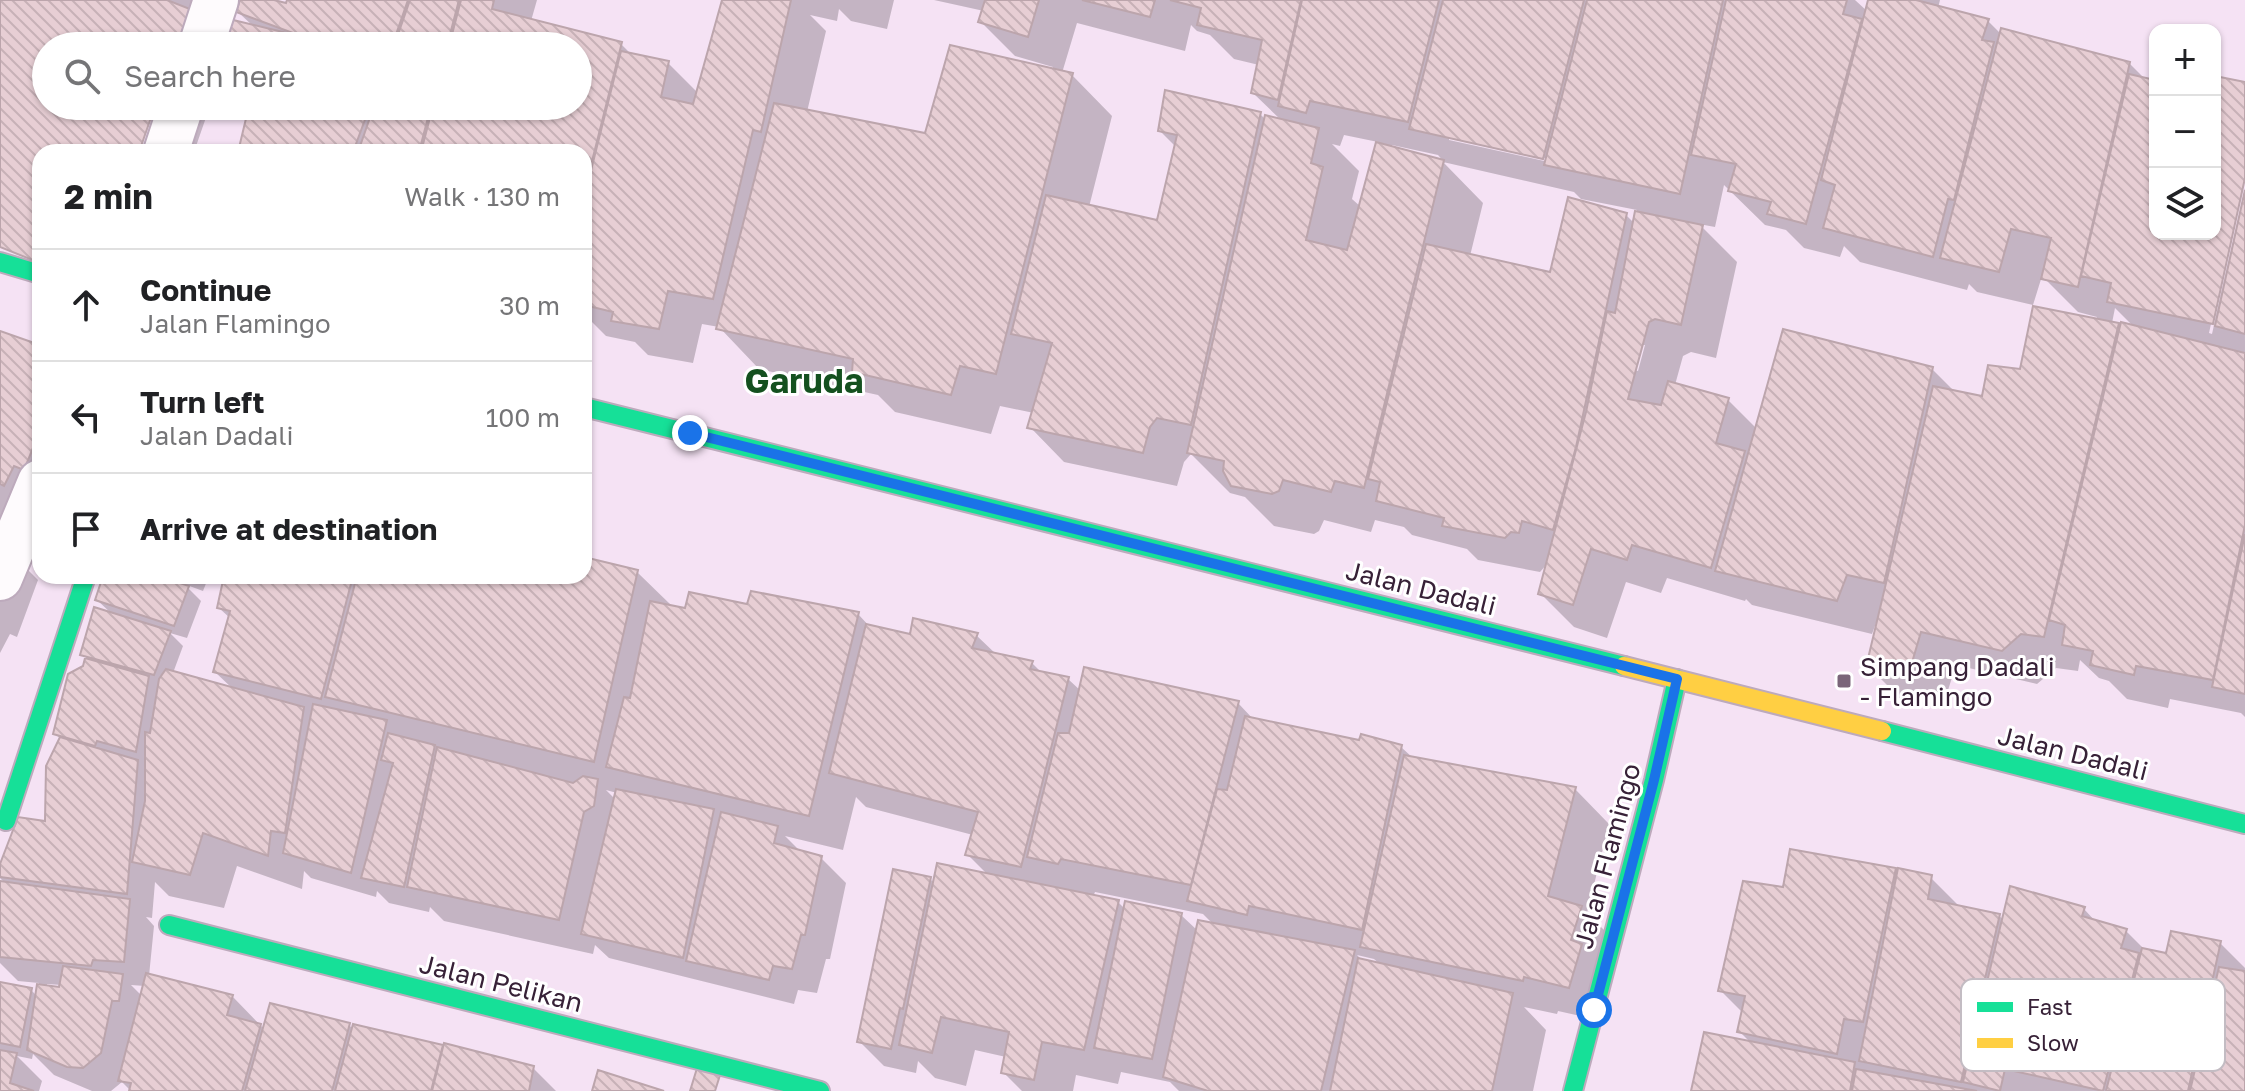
<!DOCTYPE html>
<meta charset="utf-8">
<style>
:root{--surface:#fff;--page:#f2f2f2;--text:#202124;--muted:#757577;--line:#e0e0e0}
body{margin:0;font-family:"Golos Text",sans-serif;background:var(--page);color:var(--text)}
.controls{position:absolute;right:24px;top:24px;display:grid;overflow:hidden;border-radius:16px;box-shadow:0 2px 6px #0004}
.controls button{width:72px;height:72px;display:grid;place-items:center;padding:0;border:0;border-bottom:2px solid var(--line);background:var(--surface);color:var(--text);font:40px sans-serif}
.stop{position:absolute;width:24px;height:24px;margin:-18px;border:6px solid #1a73e8;border-radius:50%;background:#fff}
.stop.end{background:#1a73e8;border-color:#fff;box-shadow:0 2px 8px #0008}
.list{margin:0;padding:0;list-style:none}
h2{display:flex;justify-content:space-between;align-items:center;height:104px;margin:0;padding:0 32px;font-size:34px}
h2 small{font-size:26px;font-weight:400;color:var(--muted)}
.list li{display:grid;grid-template-columns:52px 1fr auto;gap:24px;align-items:center;box-sizing:border-box;height:112px;padding:0 32px;border-top:2px solid var(--line)}
.list b{display:block;font-size:30px;white-space:nowrap}
.list p{margin:0;font-size:26px;white-space:nowrap;color:var(--muted)}
.list em{font-size:26px;font-style:normal;color:var(--muted)}
.icon{flex:none;width:44px;height:44px;fill:none;stroke:currentColor;stroke-width:2;stroke-linecap:round;stroke-linejoin:round}
.map{position:relative;flex:none;width:2245px;height:1091px;overflow:hidden}
.search{position:absolute;background:var(--surface);box-shadow:0 2px 6px #0004;left:32px;top:32px;width:560px;height:88px;display:flex;align-items:center;gap:20px;box-sizing:border-box;padding:0 28px;border-radius:44px;color:var(--muted);font-size:30px}
.panel{position:absolute;background:var(--surface);box-shadow:0 2px 6px #0004;left:32px;top:144px;width:560px;height:440px;border-radius:24px}
.map>svg:first-child{display:block}
.shadow{fill:#0003;fill-rule:evenodd}
.building{fill:url(#building-back-hatch);stroke:#bca5ac;stroke-width:2}
.lines{fill:none;stroke-linecap:round;stroke-linejoin:round}
.street-casing{stroke:#bdaabc;stroke-width:48}
.fast-casing{stroke:#bdaabc;stroke-width:22}
.slow-casing{stroke:#bdaabc;stroke-width:22}
.street{stroke:#fefbfd;stroke-width:44}
.fast{stroke:#16e098;stroke-width:18}
.slow{stroke:#ffcf43;stroke-width:18}
.route{stroke:#1a73e8;stroke-width:10}
.poi-dot{fill:#7a6579;stroke:#fff;stroke-width:3}
.labels{text-anchor:middle;dominant-baseline:central;stroke-width:6;stroke-linejoin:round;paint-order:stroke}
.street-label{font-size:26px;fill:#372137;stroke:#fff}
.poi-label{font-size:26px;fill:#372137;stroke:#fff;text-anchor:start}
.district-label{font-size:34px;font-weight:bold;fill:#14501f;stroke:#fff}
.key{fill:#fff;stroke:#c3bcc3;stroke-width:2}
.key-label{font-size:22px;fill:#372137}
</style>
<div class="map">
<svg width="2245" height="1091" viewBox="0 0 2245 1091">
<defs>
<pattern id="building-back-hatch" width="6" height="6" patternUnits="userSpaceOnUse" patternTransform="scale(2)"><rect width="6" height="6" fill="#e7ced4"/><path d="M-1 5l2 2M0 0l6 6M5-1l2 2" fill="none" stroke="#c7b1b7"/></pattern>
</defs>
<rect width="100%" height="100%" fill="#f5e2f4"/>
<path class="shadow" d="M0,0h195l-5,12 64,15 -16,-15 4,-12h24l22,6 1,-6h248l-6,21 90,23 12,12 35,7 30,30 26,-93h170l-7,29 -36,-8 -12,-12 -2,12 -27,-6 16,16 -19,81 119,24 126,-65 1,-4 -38,-11 -35,-35 4,-10 -50,-11h921l12,11 3,-11h70l-2,8 50,13 13,13 128,29 17,17 9,2v152h60v-156l30,6v85l-36,164 3,1 33,-146v529l-4,-4 -71,-14 -2,9 -41,-9 -18,-18 -10,-3 -19,-18 -2,11 -22,-3 -19,16 -81,-19 -14,44 -39,-8 -35,-35 10,-42 -2,-1 -4,11 -120,-29 -6,-6 -1,2 -78,-23 -6,15 -35,-11 -19,56 -33,-11 -34,-34 7,-29 -7,8 -62,-12 -11,-11 -55,-14 -8,-8 -29,-7 -4,12 -47,-12 -5,11 -5,3 -40,-8 -29,-29 -15,-4 -39,-39 -7,8 -7,24 -113,-24 -34,-35 4,-14 -34,-7 -9,28 -96,-22 -17,-17 -119,-26 -40,-42 -17,-3 -9,39 -45,-8 -13,-13 -29,-6 -20,-20 -2,8v-172h-344l10,-46h328v-60h-399l6,-17h-5l-5,17h-129v60h107l-16,46h-97zM1077,23l108,28 6,-26 6,6 13,4 24,24 25,6 -6,28 29,28 -16,-1 -6,-6 -100,17 16,16 -18,76 -69,-16 23,-91 -40,-41 -10,-2zM1344,135l34,7 -17,65 -9,-8 7,-28 -27,-27 8,2zM1449,136l104,24v3l-104,-23zM1392,145l46,10 7,8 -54,-14zM1443,162l131,30 7,7 56,11 -3,13 -8,-8 -74,60 -82,-19 13,-53zM1724,185l41,40 21,5 18,18 36,9 4,-11 16,16 107,28 2,-6 8,8 56,13 9,-29 36,36 19,5 -1,3 -112,79 -28,-6 -24,-24 -175,60 -29,-29 -53,-15 8,-29 8,-4 25,6 21,-96 -38,-38 16,3zM2115,308l20,20h-14l-9,-5zM1641,345h4l-7,26 -4,-1z
M158,106h52l-16,46h-53z
M0,333l40,14v176l-31,28 29,29 -21,57 -7,-3 -10,19z
M584,559l53,13 35,34 15,5 61,-5 110,8 13,14 40,8 65,-1 21,20 35,8 11,11 25,5 13,12 157,12 16,17 106,22 41,5 12,11 162,31 34,35 -22,89 29,29 -13,79 -45,-10 -1,3 -33,-7 22,23 -13,61h-354l-9,-9 -49,-10 -3,12 -42,-9 -3,16h-51l-19,-19 3,-15 -31,-7 -9,36 -31,-8 -17,-17 -2,12 -32,-7 -25,-25 71,-162 4,4 55,-7 -22,-22 6,-19 -107,-28 -10,-10 -13,53 -58,-14 17,17 19,5 25,25 -16,76h-4l-9,34 -19,-3 -4,14 -185,-46 -14,-13 -2,9 -149,-33 -14,-14 -1,5 -40,-9 -12,-12 -1,6 -65,-19 -7,-7 -2,18 -65,-23 -13,42 -55,-12 -14,-14 -3,36 -6,-1 8,9 -5,50 83,20 33,34 84,-5 5,5 1,-4 178,42 23,23h-425l-9,-9 -11,9h-19l-38,-16 -21,-21 -1,5 -15,-3 25,25 -3,10h-39v-107l31,6 6,6 2,-13 -21,-2 -18,-18v-80l6,1 -6,-6v-8l47,-47 14,-84 -6,-5 30,-67 2,-8 -4,-5 29,-40 -15,-14 9,-24h103l-6,15 -19,-7 17,17 -14,37 -17,-5 13,13 -10,27 60,16 -18,-17 15,-54 -11,-10 7,-32h358zM606,790l11,3 -2,6zM1095,892l108,22 11,11 -16,6 -17,-16 -56,-6 -7,-7 -25,-5zM1357,955l17,4 7,6 -18,-4zM47,984l15,1 -1,5 -14,-3zM131,985l14,1 -3,10z
M1895,870l3,4 32,3 31,31 38,8 5,4 80,-11 12,13 30,9 20,20 21,4 53,-12 25,25v123h-552l59,-47 -13,-13 4,-18 -23,-23 65,-100z"/>
<path class="building" d="M0,0h167l23,9 -13,37h-131v60h109l-16,46h-99v111l-40,-16z
M240,0h34l12,3 1,-3h121l-16,46h-64l-92,-34z
M410,0h49l-12,46h-53z
M461,0h33l-2,9 130,33 -38,151v-41h-163l12,-46h145v-60h-129z
M722,0h69l-30,132 -8,-2 -40,169 -45,-8 -9,38 -48,-8 2,-9 -29,-7v-107l37,-147 48,10 -8,36 32,7z
M985,0h54l-11,37 -50,-15z
M1082,0h73l-5,17z
M1170,0h131l-23,100 -27,-7 11,-53 -65,-15 4,-17z
M1302,0h137l-31,122 -98,-21 -4,12 -28,-7z
M1443,0h141l-41,159 -134,-30z
M1587,0h136l-43,194 -136,-29z
M1726,0h121l-4,14 19,5 -56,205 -39,-10 4,-12 -43,-11 8,-27 -45,-9z
M1868,0h48l73,19 -7,21 12,2 -40,158 -6,-1 -15,58 -110,-29 12,-43 -14,-5z
M229,19l54,13 38,14h-101z
M2001,28l129,34 -52,225 -37,-8 10,-41 -40,-9 -12,43 -59,-14z
M950,45l123,28 -77,301 -36,-8 -9,29 -99,-23 1,-13 -137,-30 58,-226 151,30z
M2129,74l26,6v154h60v-158l30,6v96l-32,146 -106,-22 4,-19 -30,-7z
M1165,90l96,22 -70,313 -34,-7 -7,9 -7,26 -116,-25 25,-85 -41,-9 35,-139 111,25 20,-85 -19,-4z
M249,106h121l-17,46h-115z
M374,106h57l-12,46h-61z
M1265,115l54,13 -8,35 12,4 -17,73 41,10 29,-108 68,18 -80,328 -29,-7 -4,11 -48,-12 -4,11 -7,3 -41,-8 -8,-15 1,-10 -37,-8z
M2245,190v144l-30,-8z
M1568,197l59,16 -51,234 -23,83 -31,-9 -3,12 -8,-1 -6,6 -63,-12 2,-8 -68,-17 4,-19 -12,-3 58,-235 124,28z
M1635,211l68,14 -22,100 -26,-6 -6,3 -21,77 33,6 7,-24 61,17 -13,45 29,8 -34,117 -79,-23 -5,15 -36,-11 -18,56 -35,-11 48,-182 21,-101 8,2z
M2033,306l86,17 -75,314 -23,-3 -19,17 -81,-19 -13,44 -42,-9 67,-281 49,10 6,-31 32,4z
M2121,322l124,31v172l-32,155 -77,-14 -2,9 -44,-10 3,-14 -31,-6 3,-20 -16,-5z
M1783,329l150,38 -49,216 -37,-8 -10,26 -122,-30z
M0,331l40,14v86l-16,39 -10,-4 -10,20 -4,-2z
M2245,534v160l-33,-7z
M584,557l54,13 -44,192 -269,-65 32,-121h227z
M103,576h56l30,10 -15,40 -79,-26z
M224,576h129l-32,123 -108,-27 17,-61 -13,-3z
M751,591l108,21 -50,204 -203,-49 18,-70 6,1 20,-97 35,7 4,-16 58,12z
M94,607l77,24 -17,44 -74,-20z
M913,618l65,15 -6,15 61,13 -3,8 39,8 -48,190 -56,-12 13,-43 -149,-39 37,-149 44,10z
M85,658l64,18 -13,76 -39,-11 -2,5 -42,-12 15,-60 15,-8z
M1084,667l155,34 -48,184 -130,-26 -3,5 -31,-7 31,-124h11z
M166,669l138,38 -19,126 -14,-2 -3,25 -65,-23 -13,42 -58,-13 13,-61v-69l5,1 9,-54z
M313,704l74,16 -36,153 -68,-20z
M1245,716l114,24 2,-6 41,11 -40,185 -113,-24 -2,9 -60,-14 30,-112 10,1z
M388,733l47,12 -31,142 -43,-9 32,-115 -12,-3z
M60,737l78,23 -11,134 -127,-17v-13l18,-47 27,4 1,-55z
M437,747l136,36 10,-7 15,3 -4,27 -10,6 -25,108 -152,-33z
M1404,755l172,32 -28,109 34,10 -11,34 11,4 -13,44 -45,-11 -1,4 -163,-34z
M616,789l98,20 -31,149 -102,-24z
M721,812l57,14 -4,17 48,13 -17,79h-4l-9,34 -19,-3 -4,14 -83,-19z
M1790,849l106,19 -33,154 -19,-3 -7,35 -100,-22 8,-36 -27,-5 25,-110 40,6z
M937,863l182,37 -35,150 -42,-8 -8,38 -33,-7 8,-41 -68,-15 -9,36 -33,-8z
M1898,868l34,7 -4,24 72,15 -39,168 -102,-21z
M893,869l38,8 -28,132 -3,-1 -9,41 -34,-7z
M0,881l130,18 -6,63 -31,-2 -2,6 -91,-9z
M2010,886l75,21 -3,9 45,13 -6,19 18,5 -36,138 -98,-22 -5,22 -37,-9z
M1125,901l57,12 -30,146 -58,-11z
M1198,920l157,30 -34,141h-113l-45,-14z
M2171,931l50,10 -33,150h-82l36,-143 24,5z
M1358,958l155,35 -21,98h-162z
M63,966l60,8 -4,27h-7l-11,52 -18,15 -16,-1 -40,-17 10,-66 22,3z
M2219,967l26,4v120h-55z
M146,973l87,22 -6,20 34,9 -19,67h-113l2,-8 -13,-2z
M0,982l32,6 -12,59 -20,-4z
M270,1003l80,20 -18,68h-87z
M353,1024l90,21 -12,46h-96z
M1704,1032l151,30 -5,29h-159z
M444,1043l90,23 -5,25h-97z
M0,1050l17,3 -7,30 24,8h-34z
M698,1065l23,7 -6,19h-25z
M1856,1069l121,22h-125z
M598,1070l66,21h-72z"/>
<g class="lines">
<defs>
<path id="street" d="M201,46l15,-46
M166,152l15,-46
M0,578l40,-96"/>
<path id="fast" d="M0,262l40,12
M584,407l1040,259
M1882,731l363,93
M6,821l80,-245
M169,925l651,166
M1573,1091l81,-311 23,-101"/>
<path id="slow" d="M1624,666l258,65"/>
</defs>
<use href="#street" class="street-casing"/>
<use href="#fast" class="fast-casing"/>
<use href="#slow" class="slow-casing"/>
<use href="#street" class="street"/>
<use href="#fast" class="fast"/>
<use href="#slow" class="slow"/>
</g>
<g class="lines">
<path class="route" d="M690,433l987,246 -23,101 -60,230"/>
</g>
<rect class="poi-dot" x="1836" y="673" width="16" height="16" rx="4"/>
<g class="labels">
<g class="street-label">
<text transform="translate(1421 588) rotate(14)">Jalan Dadali</text>
<text transform="translate(2073 753) rotate(14)">Jalan Dadali</text>
<text transform="translate(1607 856) rotate(-75)">Jalan Flamingo</text>
<text transform="translate(501 983) rotate(14)">Jalan Pelikan</text>
</g>
<g class="poi-label">
<text x="1860" y="666">Simpang Dadali<tspan x="1860" dy="30">- Flamingo</tspan></text>
</g>
<g class="district-label">
<text x="804" y="380">Garuda</text>
</g>
</g>
<rect x="1961" y="979" width="264" height="92" rx="12" class="key"/>
<rect x="1977" y="1002" width="36" height="10" fill="#16e098"/>
<rect x="1977" y="1038" width="36" height="10" fill="#ffcf43"/>
<g class="key-label">
<text x="2027" y="1015">Fast</text>
<text x="2027" y="1051">Slow</text>
</g>
</svg>
<div class="controls">
<button>+</button>
<button>−</button>
<button><svg class="icon" aria-label="layers" viewBox="0 0 24 24"><path d="M12 4l9 5-9 5-9-5zM3 14l9 5 9-5"/></svg></button>
</div>
<div class="stop" style="left:1594px;top:1010px"></div>
<div class="stop end" style="left:690px;top:433px"></div>
<div class="search"><svg class="icon" aria-label="search" viewBox="0 0 24 24"><circle cx="10" cy="10" r="6"/><path d="M15 15l6 6"/></svg>Search here</div>
<section class="panel">
<h2>2 min<small>Walk · 130 m</small></h2>
<ul class="list">
<li><svg class="icon" aria-label="ahead" viewBox="0 0 24 24"><path d="M12 20V5M6 11l6-6 6 6"/></svg><div><b>Continue</b><p>Jalan Flamingo</p></div><em>30 m</em></li>
<li><svg class="icon" aria-label="left" viewBox="0 0 24 24"><path d="M17 20v-9H6M10 6l-5 5 5 5"/></svg><div><b>Turn left</b><p>Jalan Dadali</p></div><em>100 m</em></li>
<li><svg class="icon" aria-label="arrive" viewBox="0 0 24 24"><path d="M6 21V4h12l-3 4 3 4H6"/></svg><div><b>Arrive at destination</b></div></li>
</ul>
</section>
</div>
